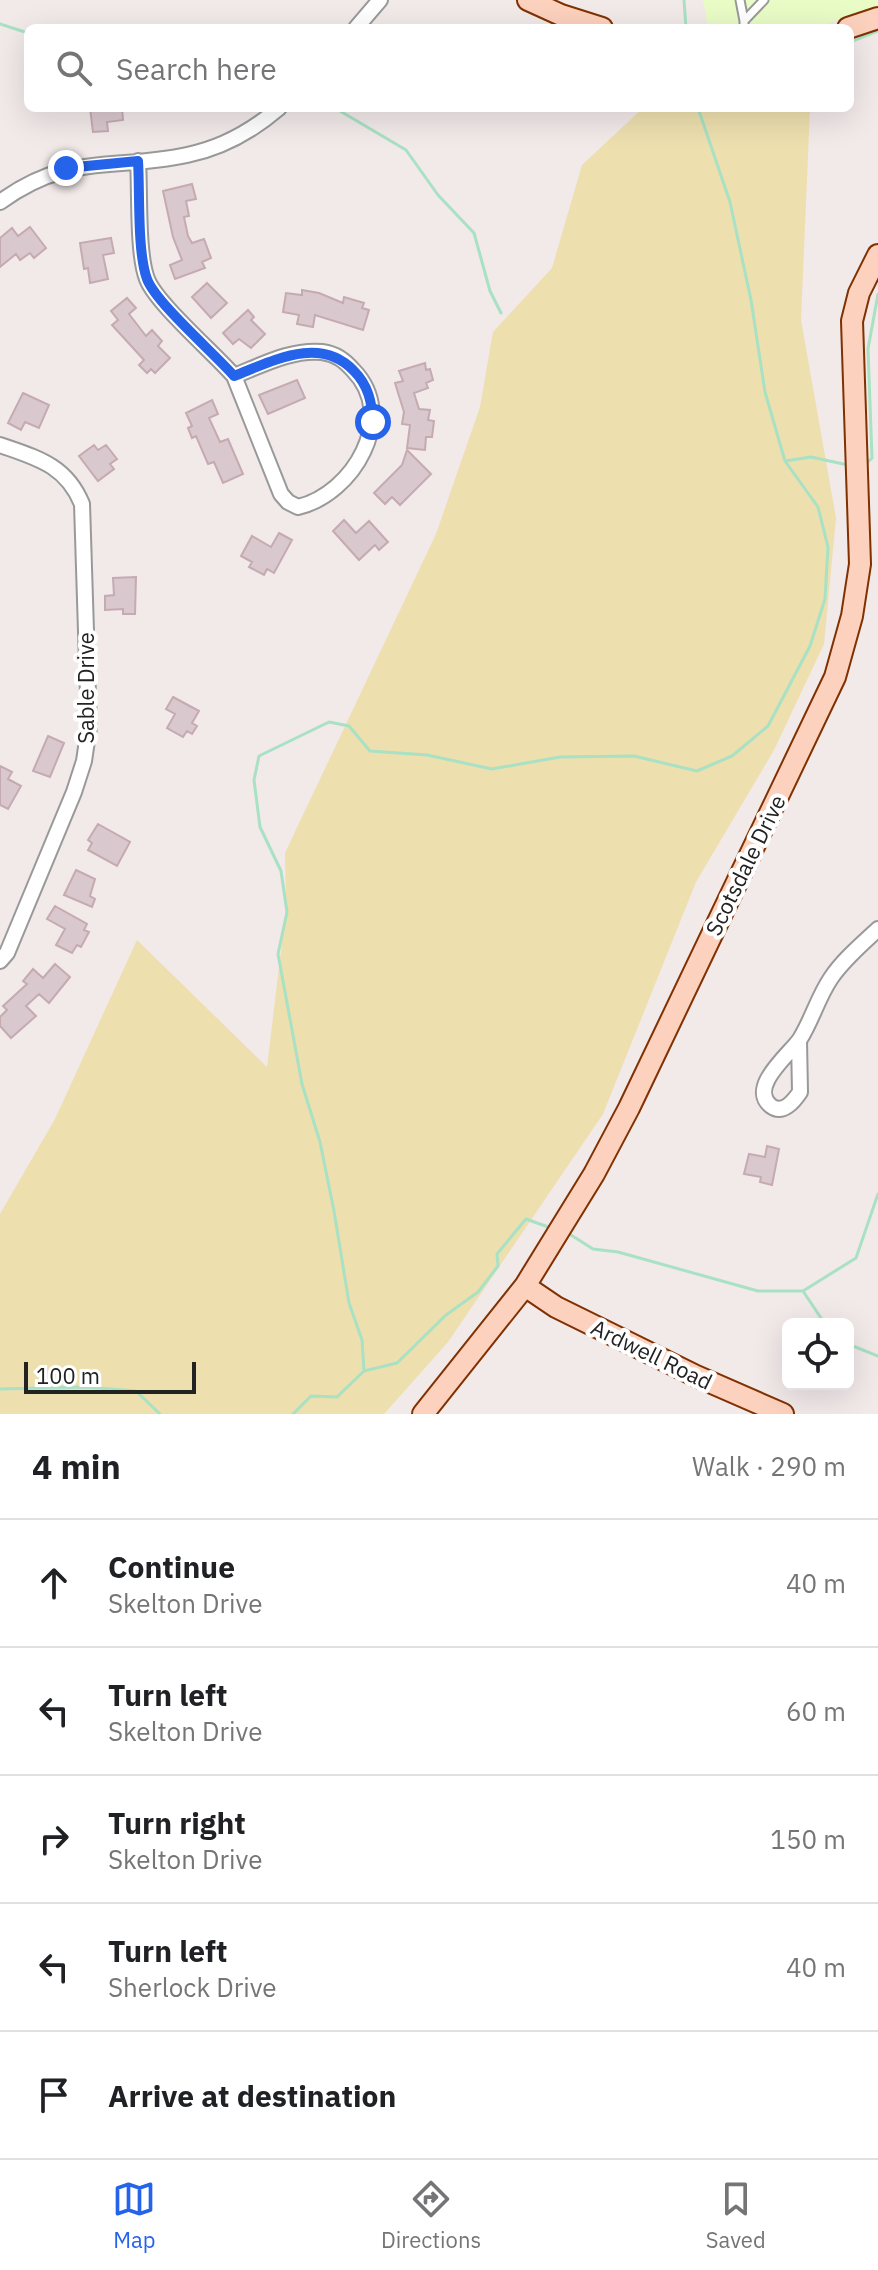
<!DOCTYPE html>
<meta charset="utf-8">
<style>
:root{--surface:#fff;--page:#f2f2f2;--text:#202124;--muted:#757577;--line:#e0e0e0;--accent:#2563eb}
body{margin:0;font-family:"IBM Plex Sans",sans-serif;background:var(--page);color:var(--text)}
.controls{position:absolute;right:24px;bottom:24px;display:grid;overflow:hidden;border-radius:12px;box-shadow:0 8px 32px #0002}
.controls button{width:72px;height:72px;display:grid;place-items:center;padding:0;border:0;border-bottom:2px solid var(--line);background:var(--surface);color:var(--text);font:40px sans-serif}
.scale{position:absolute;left:24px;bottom:20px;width:172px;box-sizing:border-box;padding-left:8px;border:4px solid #222;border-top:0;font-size:22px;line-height:28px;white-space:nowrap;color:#222;-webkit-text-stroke:6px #fff;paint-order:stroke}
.stop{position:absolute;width:24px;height:24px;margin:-18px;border:6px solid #2563eb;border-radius:50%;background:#fff}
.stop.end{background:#2563eb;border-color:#fff;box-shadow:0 2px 8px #0008}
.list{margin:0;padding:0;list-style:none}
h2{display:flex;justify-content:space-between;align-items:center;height:104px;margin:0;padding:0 32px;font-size:34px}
h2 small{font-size:26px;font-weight:400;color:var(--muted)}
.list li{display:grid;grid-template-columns:52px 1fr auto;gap:24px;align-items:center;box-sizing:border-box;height:128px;padding:0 32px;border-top:2px solid var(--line)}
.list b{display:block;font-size:30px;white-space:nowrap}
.list p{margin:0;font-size:26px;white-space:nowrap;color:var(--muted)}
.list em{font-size:26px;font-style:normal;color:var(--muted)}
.icon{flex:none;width:44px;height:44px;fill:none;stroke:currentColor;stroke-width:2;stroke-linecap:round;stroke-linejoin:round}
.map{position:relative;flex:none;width:878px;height:1414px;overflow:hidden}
.search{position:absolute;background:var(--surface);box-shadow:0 8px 32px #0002;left:24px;right:24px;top:24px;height:88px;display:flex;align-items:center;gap:20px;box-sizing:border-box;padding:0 28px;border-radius:12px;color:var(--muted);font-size:30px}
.sheet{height:744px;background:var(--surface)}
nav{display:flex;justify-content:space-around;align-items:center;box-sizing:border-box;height:112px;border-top:2px solid var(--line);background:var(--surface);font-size:22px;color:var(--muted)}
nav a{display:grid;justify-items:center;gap:4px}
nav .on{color:var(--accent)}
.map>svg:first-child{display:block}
.grass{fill:#eddfae}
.park{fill:#e9fcc6}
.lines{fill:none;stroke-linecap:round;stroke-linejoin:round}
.stream{stroke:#a8e1c4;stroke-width:3}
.building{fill:#d9c8ce;stroke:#c5aab2;stroke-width:2}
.lane-casing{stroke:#999;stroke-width:11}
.street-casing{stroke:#999;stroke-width:18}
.secondary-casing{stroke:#813101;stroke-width:24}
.lane{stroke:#fff;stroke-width:7}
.street{stroke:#fff;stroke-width:14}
.secondary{stroke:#fcd1bd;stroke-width:20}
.route{stroke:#2563eb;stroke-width:10}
.labels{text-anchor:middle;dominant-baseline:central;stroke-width:8;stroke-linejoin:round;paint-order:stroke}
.street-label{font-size:22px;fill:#222;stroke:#fff}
</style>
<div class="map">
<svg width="878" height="1414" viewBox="0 0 878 1414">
<rect width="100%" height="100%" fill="#f2e9e9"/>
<path class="grass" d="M643,108h167l-9,212 35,198 -12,126 -50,106 -78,132 -93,232 -155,228 -64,72h-384v-200l55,-95 82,-179 130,127 19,-158 -1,-56 151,-319 44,-127 13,-75 59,-64 30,-103z"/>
<path class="park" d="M703,0h175v7l-64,21h-106z"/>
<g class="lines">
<path class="stream" d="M684,0l2,28
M0,24l28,9
M850,42l28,-11
M335,108l71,42 32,45 36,38 16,58 11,22
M785,461l26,-4 37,8
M868,462l4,-4 -4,-109 10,-55
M571,1235l22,14 25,3 140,39h45l53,-33 22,-64
M803,1291l22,33
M848,1344l30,12
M364,1371l33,-8 49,-48 32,-23 20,-26 -1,-12 29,-35 25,9
M0,1389l85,-2 51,4 24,23
M293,1414l18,-18 26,1 27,-26 -2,-31 -13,-37 -15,-92 -14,-69 -18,-58 -24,-130 9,-42 -6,-41 -21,-44 -6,-47 5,-24 70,-34 20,4 21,25 57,4 65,14 68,-12 74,-1 63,15 35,-15 36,-30 42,-80 15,-47 3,-52 -10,-40 -33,-46 -20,-69 -14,-92 -21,-98 -32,-94"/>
</g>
<path class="building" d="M90,108h32l1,12 -16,2 1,9 -15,1z
M192,184l4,15 -10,2 3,15 -5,1 4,19 4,7 12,-4 7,19 -9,4 3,6 -30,11 -5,-14 12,-5 -9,-23 -10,-46z
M30,227l16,21 -12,10 -4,-5 -10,7 -4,-6 -16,13v-29l12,-10 6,8z
M111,238l3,15 -11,2 5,24 -18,4 -2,-15 -4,1 -4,-26z
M207,283l20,20 -16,15 -19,-21z
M302,290l17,3 24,10 1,-6 20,6 -2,5 7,2 -6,20 -48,-15 -2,12 -16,-3 2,-9 -16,-3 3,-19 16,2z
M127,298l9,10 -7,6 17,22 6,-6 10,11 -4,5 12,12 -15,15 -4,-4 -4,4 -8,-8 5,-5 -32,-35 6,-5 -7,-9z
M248,310l6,7 -3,3 14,14 -14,14 -12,-9 -6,5 -10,-11z
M425,363l1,7 4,-1 3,11 -7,3 2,5 -14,5 5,16 11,1 -2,10 6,1 -2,16h-6l-1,13 -18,-2 3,-23 -8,-1 2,-12 -9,-29 8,-2 -4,-10z
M297,380l8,18 -37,16 -9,-19z
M23,393l26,12 -10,23 -14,-6 -4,8 -13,-7z
M212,400l6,14 -9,4 11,24 8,-3 15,35 -20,9 -9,-21 -6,2 -12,-28 -4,2 -4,-10 4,-2 -6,-13z
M94,445l4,5 8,-5 11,14 -7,5 4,5 -16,12 -19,-25z
M407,450l24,24 -31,31 -8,-8 -7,7 -11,-11 28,-28z
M344,520l12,13 13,-12 19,21 -9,8 -4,-5 -16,15 -26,-29z
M279,533l13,7 -18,33 -7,-4 -3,6 -15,-8 3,-5 -11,-6 11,-20 19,11z
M136,577l-1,37h-12v-5l-18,1v-14l9,-1 -1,-17z
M173,697l26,14 -7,12 5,3 -5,8 -5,-3 -4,6 -16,-9 8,-14 -9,-5z
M48,736l16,7 -14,34 -17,-6z
M0,766l12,6 -4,7 13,7 -13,23 -8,-4z
M98,824l32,18 -13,24 -29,-16 4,-7 -4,-3z
M76,870l19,9 -5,17 5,3 -3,8 -28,-12z
M55,906l32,18 -3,6 5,2 -8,15 -4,-2 -5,8 -16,-8 9,-16 -18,-10z
M55,964l15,13 -21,26 -10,-9 -13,12 10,10 -25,22 -11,-12v-9l7,-7 -4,-4 24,-22 -4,-3 10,-12 10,9z
M767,1146l12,3 -7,36 -12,-3 1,-5 -17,-3 5,-20 16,3z"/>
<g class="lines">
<defs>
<path id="lane" d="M740,0l4,21
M744,28v-7l20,-21"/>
<path id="street" d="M356,28l24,-28
M138,161c2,30 -1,92 9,118 9,24 67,74 87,97 28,-11 58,-27 88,-24 14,2 22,8 31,18 46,47 0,124 -55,137l-10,-5 -7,-8 -47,-118
M0,202c69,-50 112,-31 187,-47 35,-7 65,-24 92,-47
M0,445c37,13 66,20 82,59l7,223 -5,34 -10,31 -67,161 -7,8
M799,1041l1,51c-6,9 -17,23 -29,14 -24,-19 20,-53 29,-67 12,-19 18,-42 31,-61 12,-18 31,-34 47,-49"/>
<path id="secondary" d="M528,0l33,15 41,13
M848,28l30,-10
M525,1286l31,21 140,69 87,38
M423,1414l102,-128 69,-112 35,-66 206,-431 17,-61 8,-52 -8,-243 7,-28 19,-38"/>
</defs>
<use href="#lane" class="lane-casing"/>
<use href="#street" class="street-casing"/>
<use href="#secondary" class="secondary-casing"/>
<use href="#lane" class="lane"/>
<use href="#street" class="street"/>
<use href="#secondary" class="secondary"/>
</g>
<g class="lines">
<path class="route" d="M66,168l72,-7c2,30 -1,91 9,118 9,24 67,74 87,97 39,-15 86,-41 120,-5 14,14 18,31 19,51"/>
</g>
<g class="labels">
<g class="street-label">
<text transform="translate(85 688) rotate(-90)">Sable Drive</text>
<text transform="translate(745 865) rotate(-64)">Scotsdale Drive</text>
<text transform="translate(652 1354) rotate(26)">Ardwell Road</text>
</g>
</g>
</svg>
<div class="controls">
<button><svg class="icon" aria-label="locate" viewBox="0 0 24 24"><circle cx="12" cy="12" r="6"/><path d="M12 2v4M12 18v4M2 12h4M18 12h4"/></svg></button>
</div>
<div class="scale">100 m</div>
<div class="stop" style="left:373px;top:422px"></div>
<div class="stop end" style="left:66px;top:168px"></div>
<div class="search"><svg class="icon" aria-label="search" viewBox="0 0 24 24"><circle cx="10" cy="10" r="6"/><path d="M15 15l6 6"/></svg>Search here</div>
</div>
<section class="sheet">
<h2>4 min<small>Walk · 290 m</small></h2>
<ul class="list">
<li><svg class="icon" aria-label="ahead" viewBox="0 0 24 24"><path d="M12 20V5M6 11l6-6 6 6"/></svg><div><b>Continue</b><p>Skelton Drive</p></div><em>40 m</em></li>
<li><svg class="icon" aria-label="left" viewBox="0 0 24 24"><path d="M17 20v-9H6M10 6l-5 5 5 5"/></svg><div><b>Turn left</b><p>Skelton Drive</p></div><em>60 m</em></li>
<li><svg class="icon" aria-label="right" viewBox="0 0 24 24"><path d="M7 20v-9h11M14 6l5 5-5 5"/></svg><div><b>Turn right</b><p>Skelton Drive</p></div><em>150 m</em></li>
<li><svg class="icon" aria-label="left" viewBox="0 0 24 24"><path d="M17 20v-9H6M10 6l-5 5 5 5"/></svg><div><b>Turn left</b><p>Sherlock Drive</p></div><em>40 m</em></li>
<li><svg class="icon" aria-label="arrive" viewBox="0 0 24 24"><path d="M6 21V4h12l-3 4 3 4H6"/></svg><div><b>Arrive at destination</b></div></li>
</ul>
</section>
<nav>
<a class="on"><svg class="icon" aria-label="map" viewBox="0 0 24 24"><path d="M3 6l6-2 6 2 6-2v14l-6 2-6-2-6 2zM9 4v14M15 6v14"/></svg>Map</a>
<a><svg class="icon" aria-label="directions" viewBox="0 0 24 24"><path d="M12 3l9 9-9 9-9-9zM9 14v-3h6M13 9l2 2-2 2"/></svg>Directions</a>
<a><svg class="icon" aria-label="saved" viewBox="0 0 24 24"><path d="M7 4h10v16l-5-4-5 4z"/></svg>Saved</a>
</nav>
